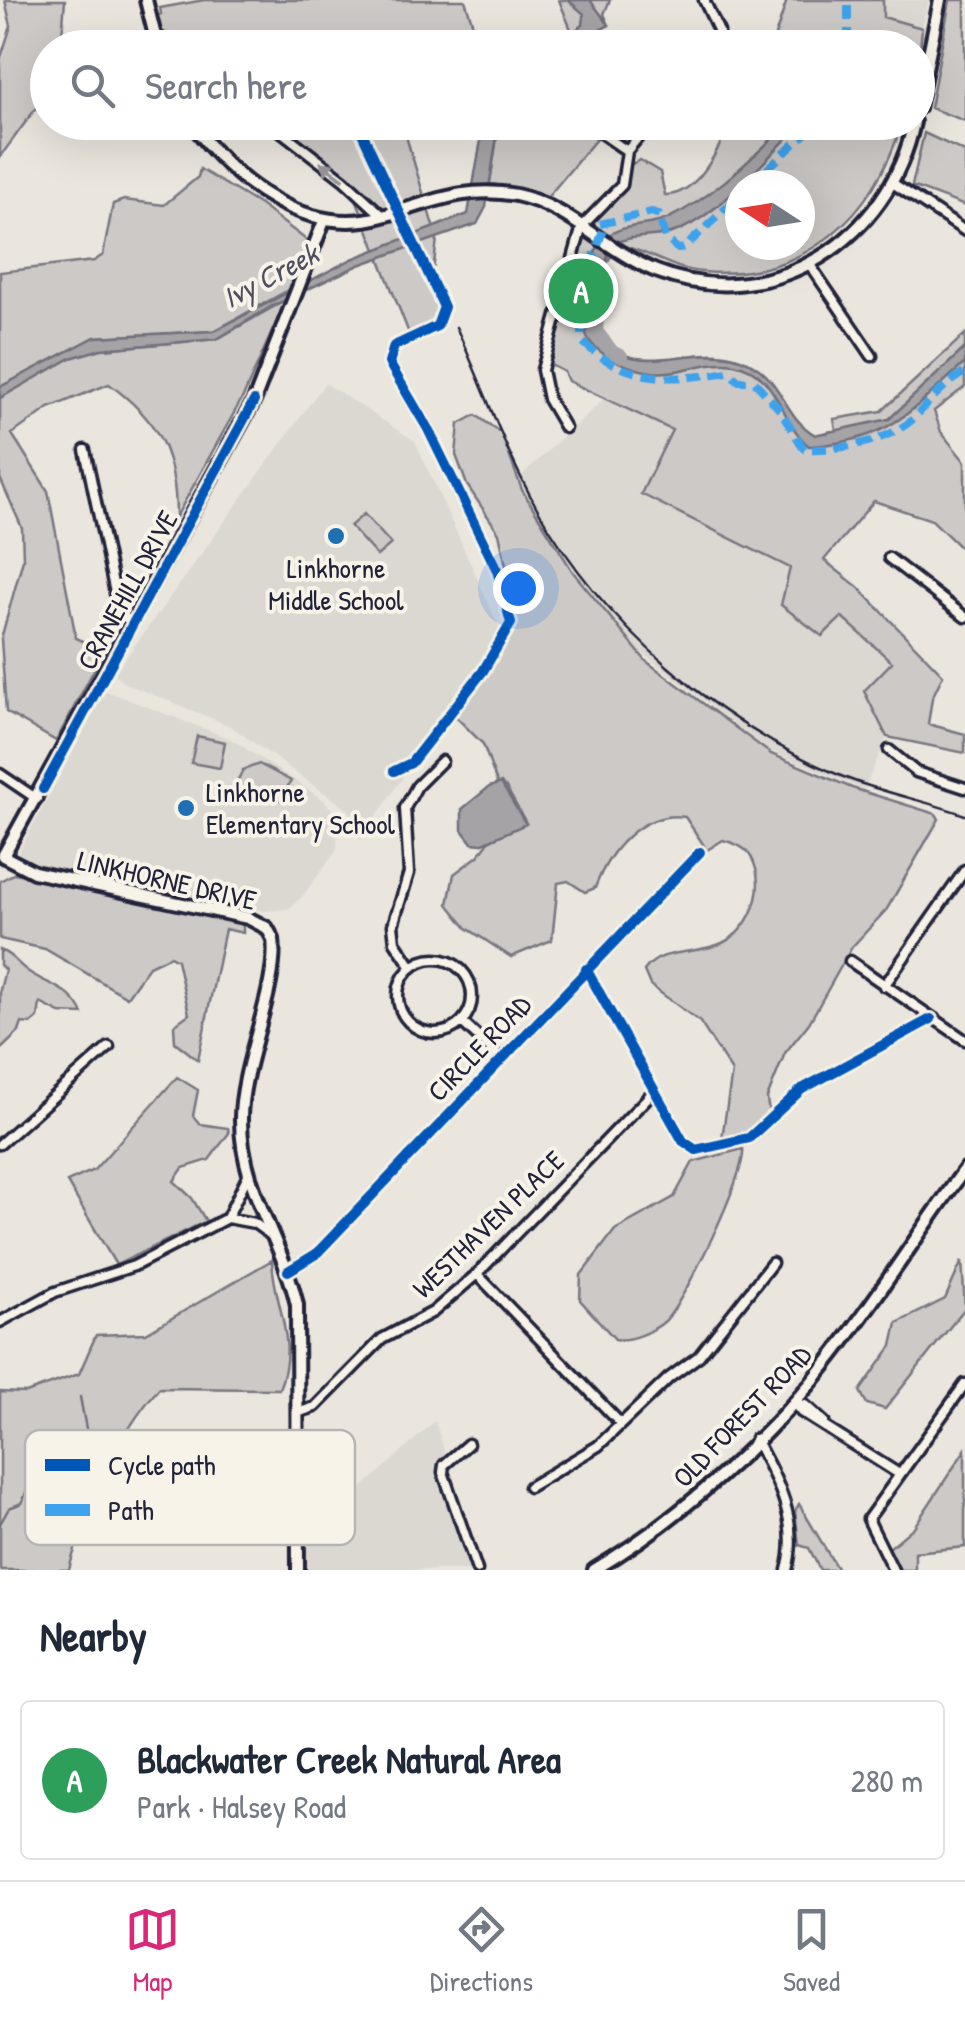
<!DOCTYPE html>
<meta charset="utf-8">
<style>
:root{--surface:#fff;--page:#f2f2f3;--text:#1f2937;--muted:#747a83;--line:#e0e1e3;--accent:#db2777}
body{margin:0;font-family:"Patrick Hand",sans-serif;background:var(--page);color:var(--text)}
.compass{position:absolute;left:725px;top:170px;width:90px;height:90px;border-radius:50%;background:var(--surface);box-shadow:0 10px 40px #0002;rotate:282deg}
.you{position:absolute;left:518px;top:588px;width:35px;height:35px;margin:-25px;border:8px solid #fff;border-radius:50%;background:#1a73e8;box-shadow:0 0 0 15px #1a73e833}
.badge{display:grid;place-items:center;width:65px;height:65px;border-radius:50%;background:var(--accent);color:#fff;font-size:32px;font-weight:700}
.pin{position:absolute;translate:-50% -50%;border:5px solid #fff;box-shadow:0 2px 10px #0006}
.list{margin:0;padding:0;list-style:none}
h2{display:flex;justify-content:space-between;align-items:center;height:130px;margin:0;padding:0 40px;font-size:42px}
h2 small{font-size:32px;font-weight:400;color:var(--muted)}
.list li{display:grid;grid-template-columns:65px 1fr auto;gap:30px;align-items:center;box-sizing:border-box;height:160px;margin:0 20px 20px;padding:0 20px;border:2px solid var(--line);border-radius:10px}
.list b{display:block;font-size:38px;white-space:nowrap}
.list p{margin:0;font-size:32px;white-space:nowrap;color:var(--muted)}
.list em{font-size:32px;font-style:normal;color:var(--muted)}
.icon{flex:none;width:55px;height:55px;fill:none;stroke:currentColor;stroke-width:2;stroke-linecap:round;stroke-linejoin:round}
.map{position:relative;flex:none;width:965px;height:1570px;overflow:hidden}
.search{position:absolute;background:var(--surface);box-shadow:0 10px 40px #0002;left:30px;right:30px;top:30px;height:110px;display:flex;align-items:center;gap:25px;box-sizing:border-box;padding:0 35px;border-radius:55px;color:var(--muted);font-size:38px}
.sheet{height:310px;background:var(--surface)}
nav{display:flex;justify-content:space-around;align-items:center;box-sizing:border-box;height:140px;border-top:2px solid var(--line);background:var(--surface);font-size:28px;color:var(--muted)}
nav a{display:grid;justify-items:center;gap:5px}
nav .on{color:var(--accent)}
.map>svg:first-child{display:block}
.built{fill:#dbd8d2}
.green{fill:#cdc9c6;stroke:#787680;stroke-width:2.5;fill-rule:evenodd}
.water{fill:#a6a3a6;stroke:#716f7b;stroke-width:2.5}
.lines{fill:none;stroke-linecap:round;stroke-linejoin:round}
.stream{stroke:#716f7b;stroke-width:2.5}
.river{stroke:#a6a3a6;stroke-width:14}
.minor-casing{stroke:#22223b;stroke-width:15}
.major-casing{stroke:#22223b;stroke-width:18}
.minor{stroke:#f7f3e8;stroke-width:8}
.major{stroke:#f7f3e8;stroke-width:10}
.rail{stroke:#22223b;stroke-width:2.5}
.quiet{stroke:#3ea2ec;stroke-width:8;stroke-dasharray:15 8;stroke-linecap:butt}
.cycleway-casing{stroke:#f7f3e8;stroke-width:16}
.cycleway{stroke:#0057b8;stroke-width:10}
.oneway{fill:#97959a}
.poi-dot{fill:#1f6fb2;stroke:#f7f3e8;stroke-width:4}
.labels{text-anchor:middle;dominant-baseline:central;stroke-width:8;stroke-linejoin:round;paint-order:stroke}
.poi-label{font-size:28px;fill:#22223b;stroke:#f7f3e8}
.street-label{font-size:28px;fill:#22223b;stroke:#f7f3e8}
.water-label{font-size:30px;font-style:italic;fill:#504f60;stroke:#f7f3e8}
.key{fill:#f7f3e8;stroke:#b7b4b4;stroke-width:2.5}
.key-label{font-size:28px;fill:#22223b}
</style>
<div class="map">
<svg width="965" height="1570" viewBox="0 0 965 1570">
<rect width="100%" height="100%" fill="#eae6de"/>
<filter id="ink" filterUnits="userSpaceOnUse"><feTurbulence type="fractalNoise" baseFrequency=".01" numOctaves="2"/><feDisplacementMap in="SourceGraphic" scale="20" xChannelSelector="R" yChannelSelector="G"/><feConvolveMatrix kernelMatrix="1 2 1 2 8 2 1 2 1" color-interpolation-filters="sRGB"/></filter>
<g filter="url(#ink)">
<path class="built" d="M883,0h46l-7,28 -39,-11z
M325,383l90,58 86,190 -141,210 -10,-30 -120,-85 -108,-44 -7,-9z
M605,398l68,32 -32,65 149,73 103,95 -29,28 23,46 -23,53 -96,-40 -140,-108 -117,-157z
M106,691l125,48 93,61 14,17 -1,33 -35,47 -14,12 -25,2 -226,-47 -19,-11z
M435,1421l11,35 -6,18 33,96h-166v-31z"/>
<path class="green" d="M5,0h60l-4,47 -13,1 -1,45 -47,64v-97l11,-34z
M204,0h261l15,47h-305l-21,-14 -4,-16 11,-3 -1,-6z
M559,0h51l-6,14 5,11 -33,17z
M787,0h96v17l39,11 -4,43v-23h-147z
M950,0h15v121l-35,-13z
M269,123h133l35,116 -5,41 9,41 -29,20 -61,-155z
M499,123h76l22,15 -51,61 -56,-16z
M729,123h173c-28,92 -96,158 -199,149 -31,-2 -53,-20 -80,-26 -29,19 -26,53 -27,85 43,57 92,8 144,28 43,17 42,58 75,76l21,-5 -2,-11 48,-8 83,-77v53l-31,24 7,21 24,30v90l-33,-32 -58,-19 -50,59 34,27 85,88 -11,23 -4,26 37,10v19l-78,-16 -23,-46 28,-29 -50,-45 -20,19 -41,-31 9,-37 -149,-74 31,-64 -104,-49 -4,-9 -19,-10 37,-136 40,-41 8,-20 10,-5 20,12 5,23c32,1 55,-47 64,-72zM740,185h60v60h-60z
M924,133l41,19v54l-53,-20z
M200,169l60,36 49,37 -17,46 -78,43 -119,6 -95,50v-115l94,-11 9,-6 10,-51 11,-4 40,5 34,-28z
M286,300l-42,95 -68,122c0,-62 -16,-96 -67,-133l-60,24 -37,26 36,57 28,147 28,13 -48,90 -50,-29 -5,-73 22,-80 -1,-31 -22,-50v-80l71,-41 30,-8 116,-10z
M476,415l25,18 21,57 51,82 73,89 125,93 81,34 84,26 3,5 -52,90 -35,38 -43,76 -24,30 -18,45 2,16 -19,19 -29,12 11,-73 -32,-50 -50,-37 -6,-14c23,-34 80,-3 106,-56 7,-14 10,-31 6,-46 -5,-19 -15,-24 -33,-29l-16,10 -22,-33c-44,-6 -76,33 -90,71l-10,4 -17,-11 -10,2 -6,57 -41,17 -44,-29 -19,-24 6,-30 24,-18 12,-16 36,-17 -20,-36 -9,-4 -14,-39 -29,-29 51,-70 11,-34 -17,-78 -32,-48 -11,-30 3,-31z
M364,514l27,30 -14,12 -27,-30z
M197,736l28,6 -5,26 -29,-5z
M259,764l32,17 -11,19 -13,-4 -3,5 -31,-12 10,-19z
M15,873l228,51v9l-18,-4 -27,131 -23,-18 -1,-17 15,-11 -12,-54 -7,-4 -21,10 -22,31 -82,-48 -45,-10v-58z
M0,950c15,6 18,16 32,24 21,13 39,15 51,40l-23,-1 -20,-10 -2,15 -7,6 -9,-1 -3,9 -19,18v-60l5,-20 -5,-5z
M177,1077l21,13 -5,26 7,8 28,4 1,5 -20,27 -26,8 -9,13 18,17 14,23 -90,44 -49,-83 27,-12z
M743,1149c4,23 -60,155 -78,172 -11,10 -36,21 -50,18l-35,-39 1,-25 34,-45 59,-33 19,-35z
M272,1260c2,47 27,80 7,129l-120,-1c-36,42 -48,72 -69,123 -8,20 -16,37 -21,59h-69v-178l26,1 53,-19 17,-39 50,-2z
M962,1261l3,47 -80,101 -18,-5 -7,-13 32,-45 5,-23 48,-24z
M965,1450v97l-50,5v18h-15l-11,-22 25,-21z
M799,1504l39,66h-18l-11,-22 -10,-3 -4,-34z"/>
<path class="water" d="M568,0h22l19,25 -42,22h-16l32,-22 1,-11z
M484,123h15l-13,84 -9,17 -118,41 -87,41 -55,33 -116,10 -30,9 -71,40v-11l95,-50 119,-6 138,-72 116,-45z
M789,123h13c-36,35 -75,85 -122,107 -23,10 -46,3 -68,14l-17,51v39c39,47 91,11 139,23 49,13 46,58 81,78l74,-16 76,-71v15c-57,50 -75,78 -156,83 -29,-24 -31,-74 -75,-82 -29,-5 -56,12 -83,8 -21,-3 -56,-17 -65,-37 2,-28 -3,-66 13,-90 16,-24 49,-16 70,-27 46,-22 83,-61 120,-95z
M501,783l25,41 -45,20 -9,-1 -10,-13v-21l27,-22z"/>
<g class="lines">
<path class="stream" d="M0,1524l9,-16 13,-5 5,-12 56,-49 4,-8 -7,-37"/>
<path class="river" d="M601,265l-5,66 17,22 8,3"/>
<defs>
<path id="minor" d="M704,0l15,32v16
M154,33l21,15
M269,122l75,58 39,36
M585,122l42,29
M894,184l71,47
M810,265l62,91
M565,428l-17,-29 -6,-29 40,-144 40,-41 5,-34 24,-29
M85,450l34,162 14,12
M889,558l76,59
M889,750l27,22 49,16
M0,774l37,25
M398 996a37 37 0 1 1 74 0a37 37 0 1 1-74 0Z
M850,961l115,79
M411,966l-16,-24 -2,-17 16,-52 -4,-65 12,-22 25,-25
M586,969l97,172 13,9 53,-12 53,-49 129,-70
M884,986l81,-116
M462,1022l38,36
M0,1144l109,-97
M227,1218l21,-43
M288,1271l28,-17 384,-402
M477,1274l144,150
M0,1322l55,-30 79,-26 93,-48 27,5 18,13
M793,1402l8,10 98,62
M799,1406l6,-1 19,17
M297,1413l18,-6 67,-68 51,-27 44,-38 177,-183
M755,1439c23,42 45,83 32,131
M468,1444l-24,21 -1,7 34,98
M529,1487l69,-41 71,-68 30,-22 73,-93
M893,1570l-25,-51 97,-135"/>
<path id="major" d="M146,0l12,48
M918,108l22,-108
M191,122c43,60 116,116 192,94 47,-13 83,-31 133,-21 53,11 90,56 140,76 116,46 234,-32 258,-149
M298,1570l-1,-265c-14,-64 -56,-116 -56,-184 -1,-55 38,-133 32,-182l-6,-11 -19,-10 -214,-46 -31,-16 251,-455 70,-180
M594,1570c86,-51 172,-129 233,-207 49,-62 91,-130 138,-194"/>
</defs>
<use href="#minor" class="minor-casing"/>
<use href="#major" class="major-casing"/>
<use href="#minor" class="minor"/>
<use href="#major" class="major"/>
<path class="rail" d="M456,327c28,60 49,125 81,181 66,117 182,217 304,268 41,17 83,24 124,39"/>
<path class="quiet" d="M848,6v42
M750,185l68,-63
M600,224l52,-12 7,3 6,23 13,11 6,-1 56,-53
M603,231c-17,45 -21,62 -21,110 41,41 91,41 146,31l11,9h15l26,29 24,39c35,2 88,-7 113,-34 15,-17 28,-31 48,-43"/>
<defs>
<path id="cycleway" d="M357,122l87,185 -7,19 -43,20 -5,17 39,66 69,141 14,53 -28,48 -72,92 -17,8
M43,789l211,-388
M586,969l97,172 13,9 53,-12 53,-49 129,-70
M288,1271l28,-17 384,-402"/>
</defs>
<use href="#cycleway" class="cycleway-casing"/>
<use href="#cycleway" class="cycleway"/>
</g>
<defs><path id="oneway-solid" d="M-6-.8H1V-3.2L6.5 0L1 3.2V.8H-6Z" transform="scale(2.5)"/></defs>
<use class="oneway" href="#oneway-solid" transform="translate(332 171) rotate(-144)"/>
</g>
<g class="poi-dot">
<circle cx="336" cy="536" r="10"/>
<circle cx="186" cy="808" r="10"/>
</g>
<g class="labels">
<g class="poi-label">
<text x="336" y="568">Linkhorne<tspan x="336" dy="32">Middle School</tspan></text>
<text x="206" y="792" text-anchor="start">Linkhorne<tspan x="206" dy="32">Elementary School</tspan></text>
</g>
<g class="street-label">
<text transform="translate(127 590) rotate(-61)">CRANEHILL DRIVE</text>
<text transform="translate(167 880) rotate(13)">LINKHORNE DRIVE</text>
<text transform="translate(479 1048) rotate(-46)">CIRCLE ROAD</text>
<text transform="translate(488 1224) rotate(-44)">WESTHAVEN PLACE</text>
<text transform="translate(742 1416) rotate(-46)">OLD FOREST ROAD</text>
</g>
<g class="water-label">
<text transform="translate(270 275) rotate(-28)">Ivy Creek</text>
</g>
</g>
<rect x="25" y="1430" width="330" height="115" rx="15" class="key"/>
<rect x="45" y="1459" width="45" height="12" fill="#0057b8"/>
<rect x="45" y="1504" width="45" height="12" fill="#3ea2ec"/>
<g class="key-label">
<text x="108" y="1475">Cycle path</text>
<text x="108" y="1520">Path</text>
</g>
</svg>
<svg class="compass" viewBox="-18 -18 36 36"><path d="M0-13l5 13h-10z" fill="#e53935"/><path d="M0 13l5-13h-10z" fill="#747a83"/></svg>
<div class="you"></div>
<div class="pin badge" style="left:581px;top:291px;background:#2e9e5b">A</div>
<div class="search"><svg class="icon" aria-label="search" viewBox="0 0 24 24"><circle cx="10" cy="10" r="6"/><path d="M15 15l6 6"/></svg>Search here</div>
</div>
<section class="sheet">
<h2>Nearby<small></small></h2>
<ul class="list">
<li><span class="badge" style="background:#2e9e5b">A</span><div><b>Blackwater Creek Natural Area</b><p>Park · Halsey Road</p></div><em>280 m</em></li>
</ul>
</section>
<nav>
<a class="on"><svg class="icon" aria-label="map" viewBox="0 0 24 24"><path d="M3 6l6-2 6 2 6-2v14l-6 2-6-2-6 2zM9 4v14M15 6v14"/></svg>Map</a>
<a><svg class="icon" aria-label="directions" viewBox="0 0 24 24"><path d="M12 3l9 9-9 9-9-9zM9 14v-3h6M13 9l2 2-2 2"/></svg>Directions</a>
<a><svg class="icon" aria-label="saved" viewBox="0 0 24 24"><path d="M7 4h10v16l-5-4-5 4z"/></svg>Saved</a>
</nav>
